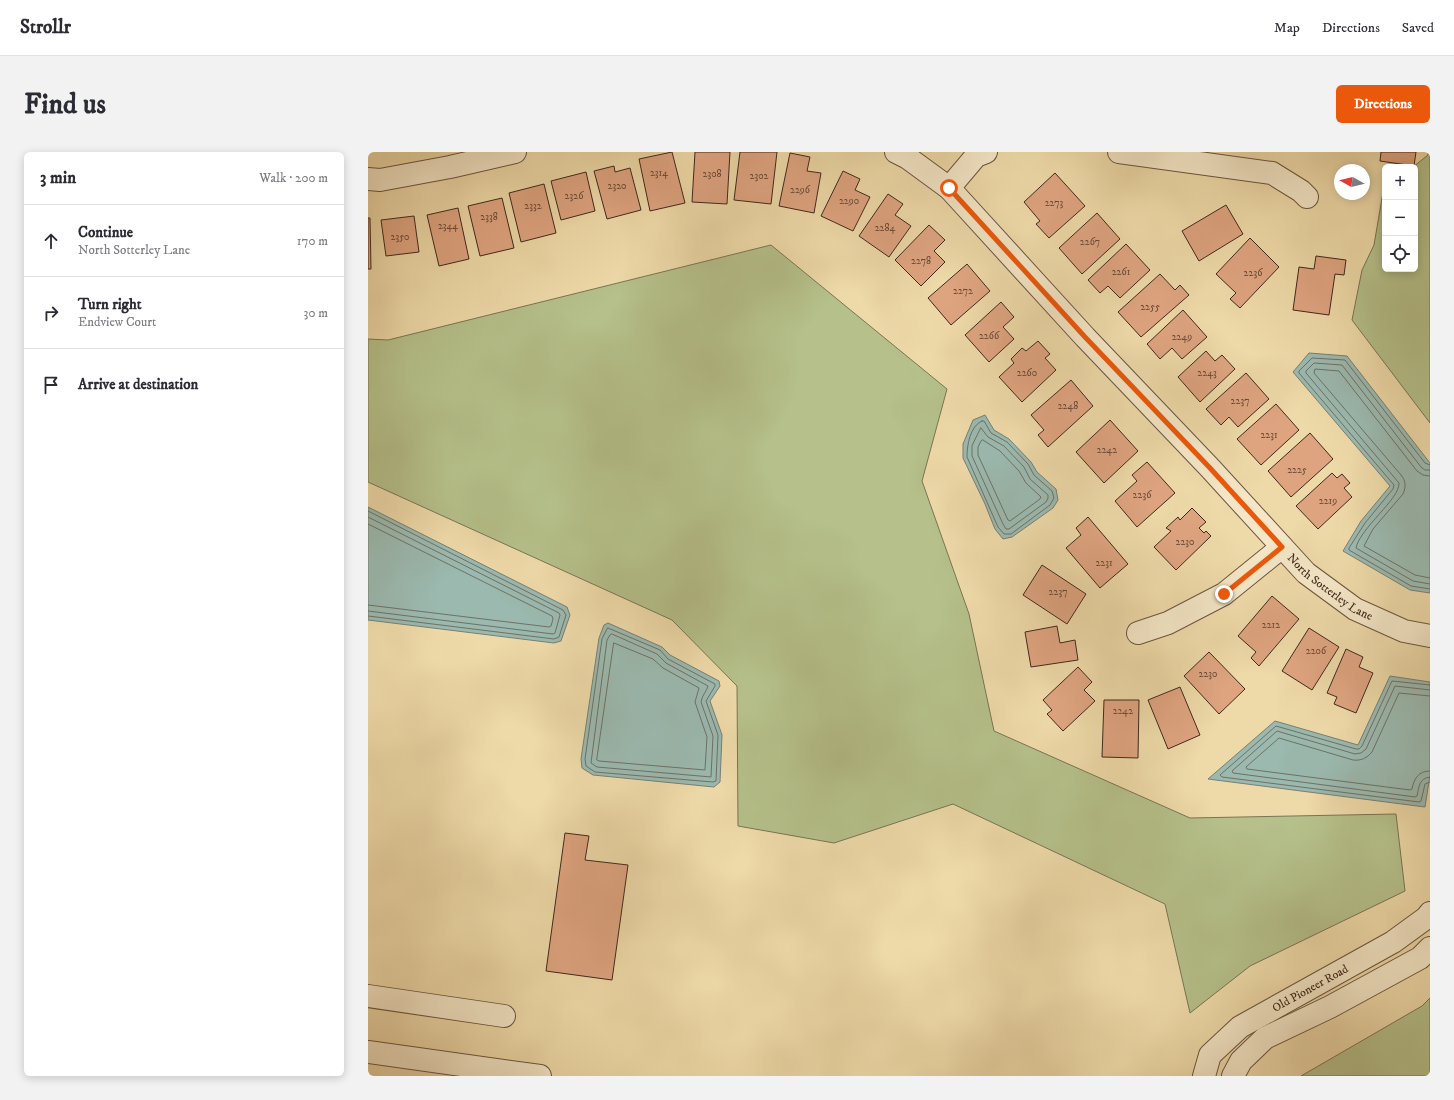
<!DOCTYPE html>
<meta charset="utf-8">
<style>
:root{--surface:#fff;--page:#f2f2f3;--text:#2b2b33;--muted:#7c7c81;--line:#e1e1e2;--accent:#ea580c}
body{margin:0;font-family:"IM FELL DW Pica",serif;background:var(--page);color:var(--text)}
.controls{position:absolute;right:12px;top:12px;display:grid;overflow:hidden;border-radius:6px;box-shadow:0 2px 10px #0003}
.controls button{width:36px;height:36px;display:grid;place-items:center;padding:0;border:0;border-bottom:1px solid var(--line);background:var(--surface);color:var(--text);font:20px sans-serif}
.compass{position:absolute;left:966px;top:12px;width:36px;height:36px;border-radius:50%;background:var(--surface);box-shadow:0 2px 10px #0003;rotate:278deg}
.stop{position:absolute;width:12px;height:12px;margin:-9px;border:3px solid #ea580c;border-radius:50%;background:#fff}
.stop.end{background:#ea580c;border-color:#fff;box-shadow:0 1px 4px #0008}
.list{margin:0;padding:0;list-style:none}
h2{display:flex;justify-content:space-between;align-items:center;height:52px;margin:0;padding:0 16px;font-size:17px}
h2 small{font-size:13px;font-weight:400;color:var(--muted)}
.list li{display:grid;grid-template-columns:26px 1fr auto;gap:12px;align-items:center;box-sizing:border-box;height:72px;padding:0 16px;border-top:1px solid var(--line)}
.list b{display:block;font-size:15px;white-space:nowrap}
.list p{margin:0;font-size:13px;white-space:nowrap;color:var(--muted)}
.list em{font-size:13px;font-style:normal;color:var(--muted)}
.icon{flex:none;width:22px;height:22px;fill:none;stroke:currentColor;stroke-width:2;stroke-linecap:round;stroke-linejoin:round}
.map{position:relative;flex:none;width:1062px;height:924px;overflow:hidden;border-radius:6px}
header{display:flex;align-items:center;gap:24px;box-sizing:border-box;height:56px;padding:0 20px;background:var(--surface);border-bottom:1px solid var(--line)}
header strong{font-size:19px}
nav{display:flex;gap:22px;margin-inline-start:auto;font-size:14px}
.intro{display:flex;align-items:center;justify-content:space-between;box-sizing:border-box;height:96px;padding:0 24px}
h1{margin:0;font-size:28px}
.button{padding:10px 18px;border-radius:6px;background:var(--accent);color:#fff;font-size:14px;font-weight:700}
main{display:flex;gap:24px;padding:0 24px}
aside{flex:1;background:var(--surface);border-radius:6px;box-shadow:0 2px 10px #0003}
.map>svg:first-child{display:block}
.green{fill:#b5c08a;stroke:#7a7453}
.water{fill:#9bb9af;stroke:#777f74}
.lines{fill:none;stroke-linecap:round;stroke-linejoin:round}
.shore{stroke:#6e7166;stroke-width:1}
.building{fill:#dea480;stroke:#40291c}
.minor-casing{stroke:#6c553f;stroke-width:24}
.minor{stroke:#f4e6c6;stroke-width:22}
.route{stroke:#ea580c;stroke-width:5}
.labels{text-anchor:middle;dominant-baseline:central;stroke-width:3;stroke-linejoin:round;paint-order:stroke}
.number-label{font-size:10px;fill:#684835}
.street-label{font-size:12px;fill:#40291c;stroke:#f4e6c6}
</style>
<header>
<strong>Strollr</strong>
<nav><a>Map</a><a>Directions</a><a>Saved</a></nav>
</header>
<div class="intro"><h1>Find us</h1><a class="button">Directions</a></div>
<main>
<aside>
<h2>3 min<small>Walk · 200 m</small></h2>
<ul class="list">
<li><svg class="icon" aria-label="ahead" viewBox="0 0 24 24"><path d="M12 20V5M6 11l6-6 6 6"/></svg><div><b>Continue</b><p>North Sotterley Lane</p></div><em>170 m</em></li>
<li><svg class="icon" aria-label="right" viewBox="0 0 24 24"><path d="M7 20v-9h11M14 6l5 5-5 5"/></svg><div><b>Turn right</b><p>Endview Court</p></div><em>30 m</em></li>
<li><svg class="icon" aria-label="arrive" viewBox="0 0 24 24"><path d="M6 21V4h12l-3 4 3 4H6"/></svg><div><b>Arrive at destination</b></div></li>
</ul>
</aside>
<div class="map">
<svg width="1062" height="924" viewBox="0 0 1062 924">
<rect width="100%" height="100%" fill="#eed9a8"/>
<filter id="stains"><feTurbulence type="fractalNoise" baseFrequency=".005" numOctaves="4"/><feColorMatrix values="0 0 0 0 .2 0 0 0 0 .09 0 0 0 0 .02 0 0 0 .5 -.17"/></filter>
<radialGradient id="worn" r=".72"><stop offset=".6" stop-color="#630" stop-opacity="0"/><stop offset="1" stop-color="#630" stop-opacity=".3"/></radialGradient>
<path class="green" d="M1060,0h2v271l-78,-103 10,-50 12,-25 9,-53 2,-2v79h30v-102h-2l15,-12z
M403,93l176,144 -25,92 47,133 25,117 196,87 206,-4 9,77 -155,75 -60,47 -25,-109 -212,-100 -119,39 -96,-17 -1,-140 -65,-66 -304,-138v-143l20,1z
M1062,846v78h-129l121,-70z"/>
<path class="water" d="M941,201l38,3 83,107v130l-20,-3 -67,-39 18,-30 29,-35 -97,-114z
M617,263l9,15 15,9 22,23 6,10 19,17 2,11 -5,8 -41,29 -9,2 -8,-10 -10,-25 -22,-46v-14l10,-24z
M0,355l199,100 3,8 -9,26 -7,2 -186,-23z
M240,471l54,24 8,8 49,26 1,5 -10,15 12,34 -2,47 -6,5 -121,-12 -11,-7 -1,-9 18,-121 5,-13z
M1022,524l40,6v93l-5,32 -217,-28 67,-58 83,24z"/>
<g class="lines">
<path class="shore" d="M614,269h2l7,12 16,9 21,22 6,11 18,16 2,7 -4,7 -39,29h-7l-6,-7 -31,-70c0,-12 3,-31 15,-36z
M613,276l7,9 16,9 20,21 6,12 18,16v3l-2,4 -37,27h-3l-3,-5 -31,-68v-10z
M615,288l17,11 19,20 7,12 15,14 -1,2 -30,22 -2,-1 -30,-65v-8l3,-6z
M1062,313l-5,-2 -80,-103 -33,-2 -13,13v2l95,112 -1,4 -28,34 -16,25v2l62,36 19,3
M1062,318h-5l-4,-3 -79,-102 -28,-2 -8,8v2l93,110c1,16 -39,45 -43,65l57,33 17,3
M1062,324l-7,-1 -6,-4 -78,-100 -24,-2 -1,4 87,102c5,6 5,12 2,19l-30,35 -9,17 51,29 15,3
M0,359l195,99 3,5 -7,22 -5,2 -186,-23
M0,365l191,96 1,2 -5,18 -2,1 -185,-23
M0,372l184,92 1,3 -2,7 -2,1 -181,-22
M240,476l52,22 8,9 47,25v2l-9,15 12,34 -2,46 -3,1 -118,-10 -9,-6 -1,-7 17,-120z
M244,482l45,20 9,9 42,23c-1,5 -6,9 -7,16l12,34 -2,41 -114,-10 -6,-4 16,-123 3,-5z
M246,491l39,16 10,9 36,20 -4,14 12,35 -2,33 -106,-9 -2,-1z
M1062,533l-38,-4 -30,65 -3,3h-3l-80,-23 -56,49 2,2 197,25 2,-1 4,-17 5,-2
M1062,538l-35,-4 -29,63 -5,4 -6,1 -78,-23 -45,40 1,2 182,24 2,-1c2,-9 2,-18 13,-19
M1062,544l-31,-3 -27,59c-5,6 -11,9 -19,8l-74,-22 -33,29 1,2 163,21 2,-1c2,-10 6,-18 18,-18"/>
</g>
<path class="building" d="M304,0l13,51 -35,8 -11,-52z
M327,0h35l-3,52 -35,-2z
M372,0h37l-6,52 -37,-4z
M1013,0h35l-2,14 -34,-5z
M422,1l20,4 -3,14 14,2 -7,40 -35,-7z
M246,14l1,6 15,-4 11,42 -34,9 -13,-48z
M475,19l17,8 -5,11 15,7 -17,34 -32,-15z
M218,20l9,39 -34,9 -10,-39z
M687,21l30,33 -36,32 -13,-14 4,-3 -16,-19z
M176,32l12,49 -35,9 -12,-49z
M520,42l15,10 -8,11 16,11 -22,31 -30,-21z
M134,46l12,50 -34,8 -12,-50z
M858,53l17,29 -44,27 -17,-30z
M90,56l11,51 -30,7 -12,-51z
M729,61l23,26 -38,35 -23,-26z
M46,64l5,36 -33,4 -5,-36z
M0,66h2l1,51h-3z
M561,73l16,15 -11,11 11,11 -24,24 -26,-26z
M882,86l29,29 -39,41 -10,-9 6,-6 -20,-19z
M758,92l24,26 -30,28 -12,-12 -8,7 -12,-13z
M948,104l30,4 -2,15 -9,-1 -6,41 -36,-5 6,-43 15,2z
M599,112l23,27 -39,34 -23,-27z
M792,122l15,16 5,-5 9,10 -48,42 -23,-25z
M633,150l13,15 -11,10 11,12 -25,23 -24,-27z
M815,158l24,27 -25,22 -10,-11 -12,11 -13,-15z
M670,189l12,13 -5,4 11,12 -34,32 -23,-25 15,-14 -3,-4 11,-11 4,3z
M838,199l9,10 7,-6 13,14 -35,33 -22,-25z
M878,221l23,26 -31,28 -9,-10 -8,8 -15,-16z
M703,228l22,26 -45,41 -10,-12 6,-5 -13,-15z
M908,252l23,26 -38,35 -24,-26z
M742,268l28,31 -34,32 -28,-31z
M942,281l23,26 -42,38 -23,-26z
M779,310l28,31 -38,34 -22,-26 22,-20 -5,-6z
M964,321l5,5 5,-4 8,9 -6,5 8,9 -34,32 -22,-23z
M824,356l14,14 -7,6 5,5 2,-2 5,5 -35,34 -22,-23 17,-16 -5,-3 12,-11 2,3z
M720,365l40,47 -28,24 -34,-40 15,-13 -5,-7z
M674,413l44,29 -19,30 -44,-29z
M904,444l27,23 -40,47 -8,-8 5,-6 -18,-16z
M689,474l3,17 15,-3 3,20 -47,7 -6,-35z
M941,476l30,19 -27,43 -30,-19z
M978,497l17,8 -4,10 14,6 -17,40 -22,-9 3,-7 -10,-4z
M841,500l36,37 -26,25 -35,-38z
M710,515l14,15 -8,8 11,11 -32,30 -16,-17 5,-4 -9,-10z
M812,535l20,48 -32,14 -20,-49z
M736,548h35l-1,58 -36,-1z
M197,681l24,3 -4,24 43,5 -16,115 -66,-9z"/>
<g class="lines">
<defs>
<g id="minor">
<path id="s1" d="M528,0l12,6 41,30 136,149 125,131 96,105 49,36 49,22 26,5"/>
<path d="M751,0l153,21 29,18 6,6"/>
<path d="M0,27l12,1 70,-13 65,-15"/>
<path d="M581,36l27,-32 10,-4"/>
<path d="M770,481l30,-10 56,-29 58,-47"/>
<path d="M0,844l136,20"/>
<path d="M0,900l172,24"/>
<path id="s2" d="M836,924l6,-21 30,-28 153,-85 33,-24 4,-5"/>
<path d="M865,924l8,-15 24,-23 65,-31 90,-49 10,-10"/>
</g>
</defs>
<use href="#minor" class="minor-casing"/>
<use href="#minor" class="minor"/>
</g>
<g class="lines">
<path class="route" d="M581,36l136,149 125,131 72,79 -58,47"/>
</g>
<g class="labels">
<g class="number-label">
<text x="291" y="21">2314</text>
<text x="344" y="22">2308</text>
<text x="391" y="24">2302</text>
<text x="249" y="34">2320</text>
<text x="432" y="38">2296</text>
<text x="206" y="44">2326</text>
<text x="481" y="49">2290</text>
<text x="686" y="51">2273</text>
<text x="165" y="54">2332</text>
<text x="121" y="65">2338</text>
<text x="80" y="74">2344</text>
<text x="517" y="76">2284</text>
<text x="32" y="85">2350</text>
<text x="722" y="90">2267</text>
<text x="553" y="109">2278</text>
<text x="753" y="120">2261</text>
<text x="885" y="121">2236</text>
<text x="595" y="139">2272</text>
<text x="782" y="155">2255</text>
<text x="621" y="184">2266</text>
<text x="814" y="185">2249</text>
<text x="659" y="221">2260</text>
<text x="839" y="221">2243</text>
<text x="872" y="249">2237</text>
<text x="700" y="254">2248</text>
<text x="901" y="283">2231</text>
<text x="739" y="298">2242</text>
<text x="929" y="318">2225</text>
<text x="774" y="343">2236</text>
<text x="960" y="349">2219</text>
<text x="817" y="390">2230</text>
<text x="736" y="411">2231</text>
<text x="690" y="440">2237</text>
<text x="903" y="473">2212</text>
<text x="948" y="499">2206</text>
<text x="840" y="522">2230</text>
<text x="755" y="559">2242</text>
</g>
<g class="street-label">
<text stroke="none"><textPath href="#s1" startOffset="617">North Sotterley Lane</textPath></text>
<text stroke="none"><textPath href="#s2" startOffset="143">Old Pioneer Road</textPath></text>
</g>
</g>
<rect width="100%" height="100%" filter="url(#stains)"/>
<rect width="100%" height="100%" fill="url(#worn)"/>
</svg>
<div class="controls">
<button>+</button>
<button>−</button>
<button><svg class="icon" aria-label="locate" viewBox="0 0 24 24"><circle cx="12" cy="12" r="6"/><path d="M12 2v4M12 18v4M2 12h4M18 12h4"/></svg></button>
</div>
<svg class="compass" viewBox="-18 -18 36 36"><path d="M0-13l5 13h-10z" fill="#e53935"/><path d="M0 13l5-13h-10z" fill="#7c7c81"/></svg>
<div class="stop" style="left:581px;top:36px"></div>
<div class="stop end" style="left:856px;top:442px"></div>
</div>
</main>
